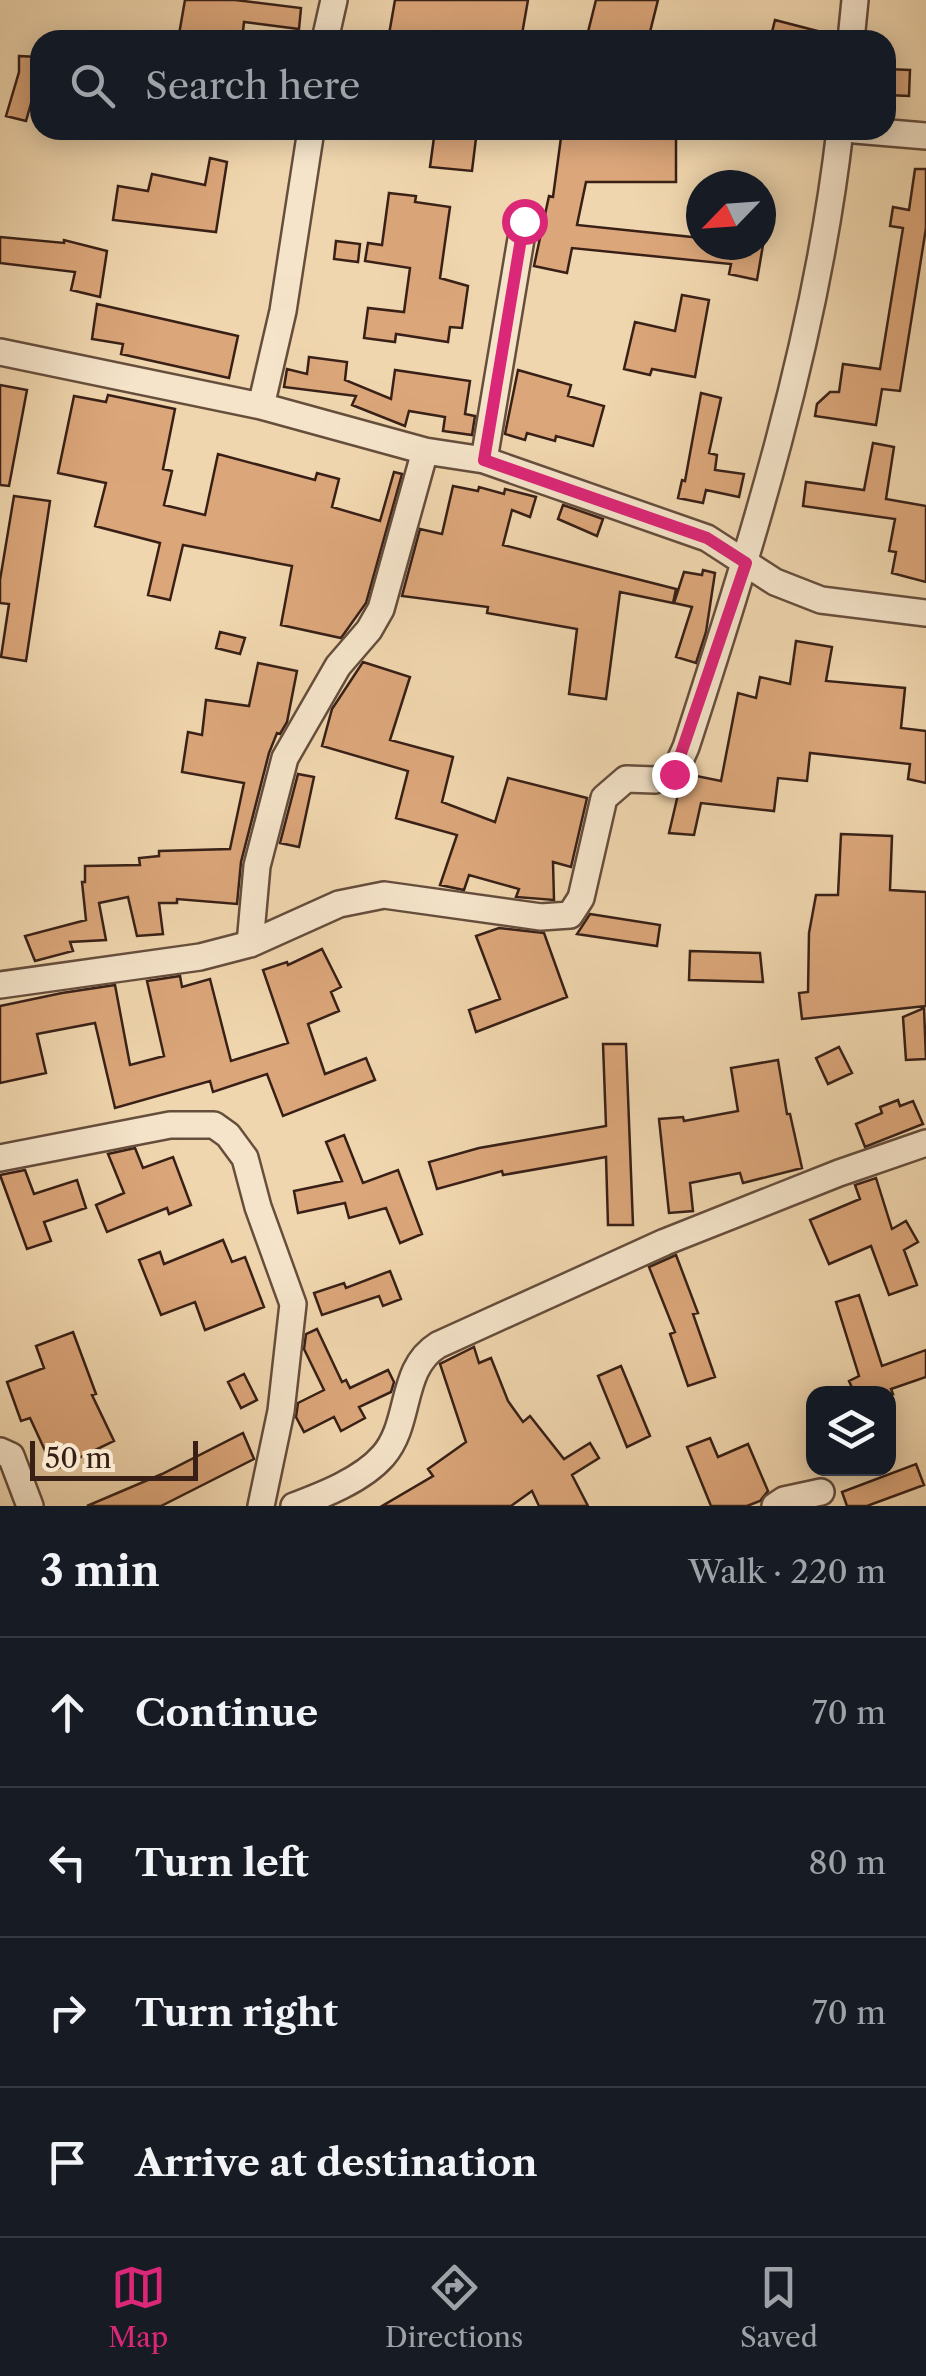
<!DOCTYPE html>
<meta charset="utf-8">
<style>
:root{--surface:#171b24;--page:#20242c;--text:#f1f3f6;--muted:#9ea1a6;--line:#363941;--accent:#db2777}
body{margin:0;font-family:"Libre Caslon Text",serif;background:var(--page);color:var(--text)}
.controls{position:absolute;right:30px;bottom:30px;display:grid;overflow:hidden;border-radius:20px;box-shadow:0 5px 25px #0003}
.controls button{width:90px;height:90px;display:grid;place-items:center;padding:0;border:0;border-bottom:2px solid var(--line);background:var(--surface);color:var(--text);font:50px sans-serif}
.compass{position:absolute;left:686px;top:170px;width:90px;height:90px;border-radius:50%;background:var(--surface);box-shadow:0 5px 25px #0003;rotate:245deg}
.scale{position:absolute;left:30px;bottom:25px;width:168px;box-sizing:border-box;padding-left:10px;border:5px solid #382017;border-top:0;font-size:28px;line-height:35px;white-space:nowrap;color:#382017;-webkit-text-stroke:8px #f5e4ca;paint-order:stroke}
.stop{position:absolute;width:30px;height:30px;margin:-22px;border:8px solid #db2777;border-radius:50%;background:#fff}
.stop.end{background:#db2777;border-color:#fff;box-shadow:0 2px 10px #0008}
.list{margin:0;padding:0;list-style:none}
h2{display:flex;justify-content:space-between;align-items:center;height:130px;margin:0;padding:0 40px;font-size:42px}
h2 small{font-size:32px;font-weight:400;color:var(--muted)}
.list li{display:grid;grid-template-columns:65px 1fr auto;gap:30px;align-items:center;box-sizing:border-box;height:150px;padding:0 40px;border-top:2px solid var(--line)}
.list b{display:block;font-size:38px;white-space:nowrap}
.list em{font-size:32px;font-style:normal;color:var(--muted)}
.icon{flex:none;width:55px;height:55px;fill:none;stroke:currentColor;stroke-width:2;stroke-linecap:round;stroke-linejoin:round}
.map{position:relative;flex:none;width:926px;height:1506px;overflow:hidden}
.search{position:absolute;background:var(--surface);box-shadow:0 5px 25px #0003;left:30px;right:30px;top:30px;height:110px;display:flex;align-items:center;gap:25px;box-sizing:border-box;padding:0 35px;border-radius:30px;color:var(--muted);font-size:38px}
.sheet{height:730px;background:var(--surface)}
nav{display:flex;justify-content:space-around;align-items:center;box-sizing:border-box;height:140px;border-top:2px solid var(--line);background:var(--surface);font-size:28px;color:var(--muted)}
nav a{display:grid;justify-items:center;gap:5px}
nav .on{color:var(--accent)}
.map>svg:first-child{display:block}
.building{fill:#dba67a;stroke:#382017;stroke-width:2.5}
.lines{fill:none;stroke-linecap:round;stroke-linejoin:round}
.street-casing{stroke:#664e3d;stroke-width:30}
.street{stroke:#f5e4ca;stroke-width:25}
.route{stroke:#db2777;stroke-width:12}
</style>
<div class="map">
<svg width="926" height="1506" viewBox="0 0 926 1506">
<rect width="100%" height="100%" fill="#f0d6ae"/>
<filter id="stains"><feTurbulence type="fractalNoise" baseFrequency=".002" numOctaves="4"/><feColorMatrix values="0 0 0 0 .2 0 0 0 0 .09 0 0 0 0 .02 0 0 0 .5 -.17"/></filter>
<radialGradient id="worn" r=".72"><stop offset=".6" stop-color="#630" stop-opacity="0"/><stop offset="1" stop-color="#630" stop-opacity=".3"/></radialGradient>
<path class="building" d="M185,0h50l66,8 -2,21 -55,-7 -2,18h-64z
M395,0h133l-7,40h-133z
M596,0h62l-10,40h-62z
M775,20l54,14 -1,6h-58z
M19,56l19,1 -1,25 -11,39 -20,-5 13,-44z
M886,69l24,1 -1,26 -23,-1z
M435,130h42l-5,41 -42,-4z
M562,130h114v52h-90l-9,43 124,13v7h62l-6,35 -28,-6 2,-10 -159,-16 -5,25 -33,-7 15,-70 4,1z
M210,158l17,4 -11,70 -103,-12 5,-34 30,5 4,-17 53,11z
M915,169h11v59l-26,163 -18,-2 -6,36 -61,-9 2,-12 13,-12h9l4,-28 37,5 23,-141 -13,-2 3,-19 16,3z
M389,193l27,3 -1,6 35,5 -10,71 28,8 -6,42 -12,-1 -2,15 -52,-8 -1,8 -31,-4 4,-30 36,4 6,-44 -45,-7 3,-18 14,2z
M0,237l64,6v-3l43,11 -7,46 -29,-7 4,-18 -75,-9z
M336,241l24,3 -2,18 -24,-3z
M682,295l27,5 -14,77 -43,-8 -2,6 -26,-6 11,-47 40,9z
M97,304l141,32 -9,42 -108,-24 2,-10 -31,-5z
M309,357l38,5 -2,18 46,19 4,-29 75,11 -5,33 10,2 -3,19 -29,-4 2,-14 -36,-6 -4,15 -53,-21 4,-9 -72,-9 3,-18 20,5z
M518,370l53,15 -3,11 36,10 -11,40 -37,-10 -1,5 -28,-8 -2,7 -20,-6z
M0,385l27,5 -18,96 -9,-1z
M701,393l20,5 -12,55 8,2 -2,15 29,4 -5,23 -33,-7 -3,13 -25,-5 4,-18 3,1z
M108,395l67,14 -12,60 9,2 -8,34 41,10 13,-61 97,26 2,-7 22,6 -7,28 48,14 14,-49 8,2 -36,129 -25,35 -60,-13 11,-59 -109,-21 -13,55 -22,-5 12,-52 -65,-17 11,-43 -48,-10 16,-77 32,6z
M873,443l21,4 -8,52 40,7v76l-34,-9 4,-21 -7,-1 6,-32 -92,-13 3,-24 58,8z
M453,486l25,5 1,-4 25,7 1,-5 31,8 -6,20 -18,-7 -9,35 173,44 -3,14 -53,-11 -14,107 -37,-5 8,-65 -90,-16 1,-6 -86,-11 18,-67 22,5z
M14,496l36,5 -24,160 -25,-4 8,-53 -9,-1v-23z
M563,505l40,14 -6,17 -39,-17z
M703,570l12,3 -9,59 -10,31 -20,-6 16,-50 -18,-4 10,-31 18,3z
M220,632l25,6 -5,16 -24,-6z
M796,641l36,6 -6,34 79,7 -4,40 25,3v52l-18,-4 2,-15 -100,-11 -3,28 -29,-3 -4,33 -73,-8 -7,32 -25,-2 10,-43 13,-15 29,6 17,-88 18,5 4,-21 30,7z
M363,662l47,15 -20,63 63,17 -11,45 53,20 13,-44 79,20 -16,69 -18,-5 1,38 -38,-3 3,-8 -50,-14 -5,15 -24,-5 17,-50 -61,-17 12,-47 -86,-25 10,-37z
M258,663l39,8 -10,51 -7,12 -3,-1 -8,20 -28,109 -4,42 -60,-5v4h-18l4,31 -26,2 -9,-39 -29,6 7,37 -36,2 3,9 -38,10 -10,-25 61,-16 -4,-38h3v-16l55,-1 -1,-7 20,-2v-5l71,-2 14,-66 -62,-11 6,-40 14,3 4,-35 43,6z
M298,774l16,3 -15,70 -19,-4z
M841,834l51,2 -2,54 36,2v114l-124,13 -3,-26 9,-1 1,-59 7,-38h22z
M590,914l70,11 -3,21 -80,-12z
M499,928l45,5 23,64 -91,35 -7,-22 31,-11 -24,-63z
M322,949l19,38 -10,5 8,19 -31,13 17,50 41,-16 9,22 -92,36 -16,-42 -54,18 -3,-11 -95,27 -20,-85 -58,11 9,39 -46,10v-77l62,-13 53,-8 15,80 34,-9 -17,-75 33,-5 2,11 28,-8 21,82 57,-18 -25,-73 24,-8 1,3z
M690,951l70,2 3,29 -74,-2z
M924,1008l2,51 -20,1 -3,-43z
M603,1044h23l7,181h-25l-2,-68 -103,18 -1,-4 -65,18 -8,-27 50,-14 127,-22z
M839,1047l13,26 -24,11 -12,-26z
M778,1060l9,54h3l12,54 -59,15 -3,-10 -50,10 3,28 -24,2 -10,-94 24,-2 1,4 54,-10 -7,-43z
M898,1100l2,6 13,-5 10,23 -58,23 -9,-23 26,-11 -2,-6z
M344,1135l19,48 35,-13 24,64 -22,9 -14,-35 -37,10 -4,-15 -47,10 -4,-22 48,-10 -16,-39z
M135,1148l8,20 30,-11 18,48 -22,9 -2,-6 -60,24 -11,-27 28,-12 -16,-39z
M25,1170l9,24 43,-14 9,28 -42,14 7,19 -24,8 -27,-74z
M876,1178l16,51 14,-8 12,21 -14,8 13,35 -28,10 -18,-49 -42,18 -19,-44 50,-21 -5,-14z
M223,1240l9,22 13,-5 19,50 -59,23 -10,-28 -34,13 -22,-55 21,-8 4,12z
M676,1255l22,58 -5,1 22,63 -27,9 -18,-52 5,-2 -26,-65z
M390,1271l11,28 -18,7 -4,-10 -57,19 -8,-22 30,-10 2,5z
M859,1295l23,71 44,-16v27l-35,12 2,5h-38l-6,-13 10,-5 -23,-74z
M317,1329l25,53 4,-2 4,8 38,-18 6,12 -3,10 -32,15 6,11 -24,13 -7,-14 -30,15 -8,-15 2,-14 26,-13 -20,-41 2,-15z
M73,1332l23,62 -4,1 22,46 -60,29 -24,-52 -9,3 -14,-39 37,-14 -8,-22z
M474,1347l5,16 12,-5 17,43 15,21 7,-6 34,43 26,-16 9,15 -27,17 16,31h-49l-7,-15 -21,15h-129l51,-30 -5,-7 38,-27 -26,-78z
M621,1366l29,70 -23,11 -29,-71z
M244,1374l13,26 -16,8 -13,-26z
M243,1433l11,26 -93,47h-74l75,-32z
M710,1438l8,19 30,-13 20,47 -8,10 -13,5h-36l-24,-59z
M916,1464l8,21 -57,21h-20l-5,-14z"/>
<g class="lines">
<defs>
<path id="street" d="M325,40l9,-40
M851,40l4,-40
M855,130l71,6
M0,352l261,54 164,45 59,9 223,78 68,44 46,18 105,13
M261,406l22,-95 28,-181
M484,460l40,-239
M250,944l7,-78 28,-108 53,-92 31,-36 12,-21 44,-158
M0,985l200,-28 50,-13 89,-40 45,-9 157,22 29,-2 11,-17 23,-100 22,-19 29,1 19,-6 12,-27c65,-201 130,-406 154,-617
M0,1158l170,-33h44l14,10 17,23 13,49 35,97 -12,107 -20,95
M0,1451l11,5 19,50
M294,1506c29,-11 68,-26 89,-50 29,-33 16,-87 55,-111l227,-103 174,-69 87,-30
M775,1506l9,-6 37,-8"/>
</defs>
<use href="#street" class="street-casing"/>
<use href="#street" class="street"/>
</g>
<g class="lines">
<path class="route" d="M524,221l-40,239 223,78 39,25 -72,211"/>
</g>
<rect width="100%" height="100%" filter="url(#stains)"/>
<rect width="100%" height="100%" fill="url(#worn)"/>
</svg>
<div class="controls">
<button><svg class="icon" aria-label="layers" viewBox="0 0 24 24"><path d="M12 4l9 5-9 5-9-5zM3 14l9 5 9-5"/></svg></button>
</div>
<svg class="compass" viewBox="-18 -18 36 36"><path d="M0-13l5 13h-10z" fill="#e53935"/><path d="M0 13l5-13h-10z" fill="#9ea1a6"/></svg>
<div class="scale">50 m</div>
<div class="stop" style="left:524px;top:221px"></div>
<div class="stop end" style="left:674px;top:774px"></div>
<div class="search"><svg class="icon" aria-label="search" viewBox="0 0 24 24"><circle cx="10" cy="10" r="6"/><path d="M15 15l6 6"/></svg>Search here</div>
</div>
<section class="sheet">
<h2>3 min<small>Walk · 220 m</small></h2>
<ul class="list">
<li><svg class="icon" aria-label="ahead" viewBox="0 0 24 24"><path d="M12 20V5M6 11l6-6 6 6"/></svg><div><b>Continue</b></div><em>70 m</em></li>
<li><svg class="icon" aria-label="left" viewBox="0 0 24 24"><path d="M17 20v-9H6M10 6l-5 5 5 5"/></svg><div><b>Turn left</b></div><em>80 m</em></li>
<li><svg class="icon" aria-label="right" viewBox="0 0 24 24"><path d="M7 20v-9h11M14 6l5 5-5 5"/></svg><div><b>Turn right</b></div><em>70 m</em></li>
<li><svg class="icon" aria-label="arrive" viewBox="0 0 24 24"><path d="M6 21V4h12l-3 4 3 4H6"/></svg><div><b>Arrive at destination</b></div></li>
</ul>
</section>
<nav>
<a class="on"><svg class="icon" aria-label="map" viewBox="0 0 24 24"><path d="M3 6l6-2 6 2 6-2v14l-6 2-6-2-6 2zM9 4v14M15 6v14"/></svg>Map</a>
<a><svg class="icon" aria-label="directions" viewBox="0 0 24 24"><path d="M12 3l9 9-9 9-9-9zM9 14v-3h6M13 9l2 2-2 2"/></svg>Directions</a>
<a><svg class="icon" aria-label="saved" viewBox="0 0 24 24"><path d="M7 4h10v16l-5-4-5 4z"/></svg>Saved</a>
</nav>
